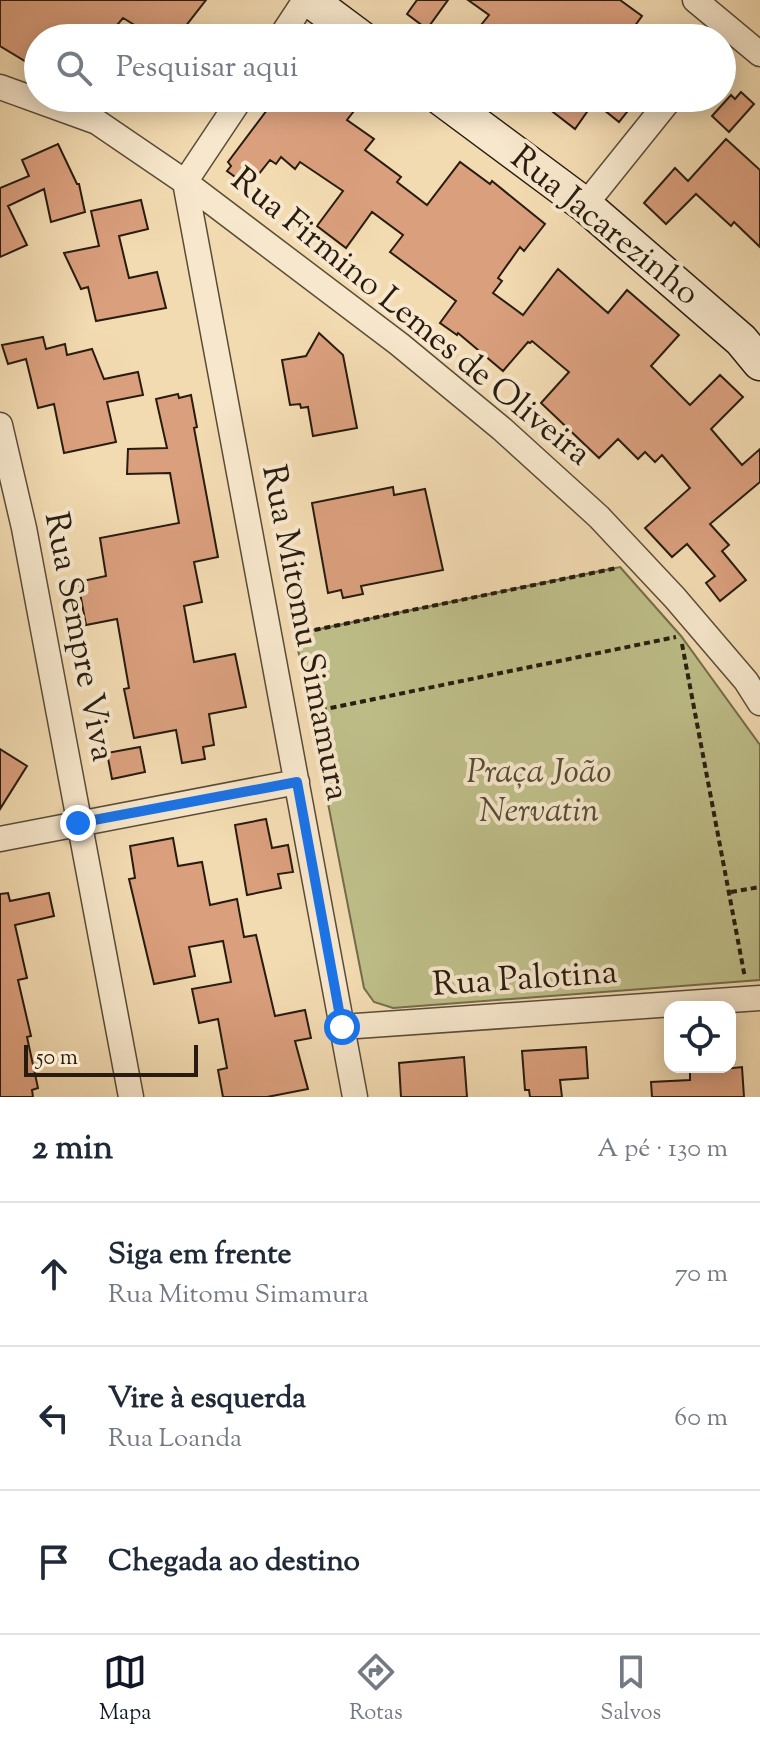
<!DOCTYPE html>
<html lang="pt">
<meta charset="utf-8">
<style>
:root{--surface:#fff;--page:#f6f6f7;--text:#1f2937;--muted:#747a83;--line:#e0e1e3;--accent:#111827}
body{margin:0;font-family:"Sorts Mill Goudy",serif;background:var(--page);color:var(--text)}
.controls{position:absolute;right:24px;bottom:24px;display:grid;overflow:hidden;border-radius:16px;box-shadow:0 4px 20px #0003}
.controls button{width:72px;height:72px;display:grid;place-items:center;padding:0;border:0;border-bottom:2px solid var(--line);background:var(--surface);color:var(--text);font:40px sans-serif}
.scale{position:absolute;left:24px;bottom:20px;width:174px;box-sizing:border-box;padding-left:8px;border:4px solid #281c10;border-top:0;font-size:22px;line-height:28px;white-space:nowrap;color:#281c10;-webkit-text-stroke:6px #f7e7cc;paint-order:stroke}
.stop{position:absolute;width:24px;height:24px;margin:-18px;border:6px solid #1a73e8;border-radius:50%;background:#fff}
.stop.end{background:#1a73e8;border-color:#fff;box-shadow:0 2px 8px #0008}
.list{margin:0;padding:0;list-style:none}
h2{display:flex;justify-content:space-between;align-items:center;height:104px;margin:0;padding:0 32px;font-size:34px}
h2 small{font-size:26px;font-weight:400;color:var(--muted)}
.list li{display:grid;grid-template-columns:52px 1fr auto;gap:24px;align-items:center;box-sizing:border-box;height:144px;padding:0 32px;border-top:2px solid var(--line)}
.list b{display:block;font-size:30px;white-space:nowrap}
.list p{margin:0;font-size:26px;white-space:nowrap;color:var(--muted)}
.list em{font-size:26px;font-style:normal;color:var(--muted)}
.icon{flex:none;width:44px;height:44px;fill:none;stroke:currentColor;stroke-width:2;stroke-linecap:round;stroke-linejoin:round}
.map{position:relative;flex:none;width:760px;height:1097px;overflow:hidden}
.search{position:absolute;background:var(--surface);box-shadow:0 4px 20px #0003;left:24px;right:24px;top:24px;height:88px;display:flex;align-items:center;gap:20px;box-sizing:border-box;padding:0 28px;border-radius:44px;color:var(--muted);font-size:30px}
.sheet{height:536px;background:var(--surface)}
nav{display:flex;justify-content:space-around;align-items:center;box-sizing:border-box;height:112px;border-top:2px solid var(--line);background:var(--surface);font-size:22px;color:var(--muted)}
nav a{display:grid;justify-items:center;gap:4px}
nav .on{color:var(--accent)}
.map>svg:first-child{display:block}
.green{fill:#bebe89;stroke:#736d4c;stroke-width:2}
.building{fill:#da9f7d;stroke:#281c10;stroke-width:2}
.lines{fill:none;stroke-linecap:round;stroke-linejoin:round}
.street-casing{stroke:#5a4c38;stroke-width:27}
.secondary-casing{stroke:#281c10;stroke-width:37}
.path{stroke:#281c10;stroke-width:4;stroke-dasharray:6 4;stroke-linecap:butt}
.street{stroke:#f7e7cc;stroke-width:24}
.secondary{stroke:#f7e7cc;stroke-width:34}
.route{stroke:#1a73e8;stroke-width:10}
.labels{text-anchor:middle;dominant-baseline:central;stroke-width:8;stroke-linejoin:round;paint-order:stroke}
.street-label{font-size:34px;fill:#281c10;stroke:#f7e7cc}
.park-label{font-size:34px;font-style:italic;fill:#554d34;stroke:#f7e7cc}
</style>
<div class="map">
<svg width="760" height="1097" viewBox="0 0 760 1097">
<rect width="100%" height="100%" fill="#f2dab1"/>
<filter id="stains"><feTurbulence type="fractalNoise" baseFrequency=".0025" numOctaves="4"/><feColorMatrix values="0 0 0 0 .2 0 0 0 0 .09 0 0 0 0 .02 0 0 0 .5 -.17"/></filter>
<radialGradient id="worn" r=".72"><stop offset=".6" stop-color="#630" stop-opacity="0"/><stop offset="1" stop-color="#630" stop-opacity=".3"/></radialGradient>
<path class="green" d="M620,567l61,69 79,109v235l-367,28 -19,-6 -10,-14 -69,-354z"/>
<path class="building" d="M0,0h206l-25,32 -8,-2 -6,8h-11l-33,-20 -17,20h-68v31l-38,-23z
M417,0h31l-21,29 -20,-15z
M468,0h152l22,16 -16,22h-9l-17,-12 -9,12h-35l-15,-11 -8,11h-45l-11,-8 12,-15z
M741,92l13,12 -25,28 -17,-16 19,-21 4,4z
M276,98h88l-17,22 27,19 -9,11 36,27 -4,5 30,23 33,-43 30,22 2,-3 53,43 -21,27 -4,-4 -22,31 4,3 -9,12 30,22 35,-46 50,44 19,-23 52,45 -28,31 39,39 30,-30 23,22 -32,32 31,36 18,-16v33l-50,42 19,21 -7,6 24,29 -26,21 -14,-18 9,-7 -28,-32 -15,13 -27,-29 45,-40 -28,-33 -7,7 -10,-10 -7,7 -20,-20 -19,19 -58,-55 28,-31 -37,-31 -2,2 -2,-1 -25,29 -45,-38 -1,2 -17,-12 16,-22 -66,-49 13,-17 -31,-23 -26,36 -29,-22 26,-35 -43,-29 -5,7 -14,-12 -5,7 -6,-4 -16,20 -4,-3 -5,7 -18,-13 4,-5 -3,-4z
M535,98h103l-19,24 -25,-20 -19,27z
M726,139l34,31v77l-26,-25 -3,4 -35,-32 -30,30 -22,-21 31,-35 13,13z
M58,144l19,40h2l6,28 -34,10 -7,-33 -36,17 19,39 -27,12v-69l29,-12 -7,-16z
M141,200l7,29 -29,7 10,42 28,-6 9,36 -70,13 -8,-34 -7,2 -17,-36 35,-7 -8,-35z
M319,333l24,22 14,73 -44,8 -5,-29 -7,1 -1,-4 -10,1 -8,-45 24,-4z
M43,337l3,12 19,-5 2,11 25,-6 12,30 34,-7 5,23 -36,7 9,40 -52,11 -10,-49 -16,4 -12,-49 -18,5 -6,-19z
M178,394l1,4 12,-3 6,32 -3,1 24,129 -24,5 8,40 -18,4 10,56 41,-8 11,53 -37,7 5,31 -11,2 2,12 -23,4 -6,-33 -42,8 -10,-49 5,-1 -12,-69 -31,6 -8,-43 28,-6 -6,-38 79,-15 -9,-50 -43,1 1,-25 39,-1 -11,-49z
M393,487l1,8 31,-6 18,81 -82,16 2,8 -20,4 -2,-8 -13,3 -16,-90z
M140,747l5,25 -33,7 -5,-26z
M0,749l27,17 -27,43z
M266,819l6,29 16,-3 5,27 -15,2 3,14 -34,7 -12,-70z
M173,838l5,28 24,-4 8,43 27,-6 7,38 12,-2 19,81 30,-6 6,28 -16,3 13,48 -41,8h-44l-5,-27 9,-2 -9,-49 -19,4 -7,-34 39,-7 -8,-41 -34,6 6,29 -41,8 -25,-105 6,-1 -5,-32z
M8,893l2,8 39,-8 5,23 -39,9 12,53 -9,2 13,56 -4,1 11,51 -6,2 1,7h-33v-203z
M586,1047l2,31 -28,2 2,17h-32l-1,-7h-4l-3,-39z
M464,1057l3,40h-66l-2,-34z
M690,1067h26v3l26,-3 2,30h-92l-1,-15 39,-2z"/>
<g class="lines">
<defs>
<path id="street" d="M695,0l65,54
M280,38l25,-38
M0,87l97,35 88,60 214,162 103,85 97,88 76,81 71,83 14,22
M241,98l-56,84 170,915
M585,205l86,-107
M0,425l24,103 107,569
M0,839l297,-57
M342,1027l418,-29"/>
<path id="secondary" d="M310,0l51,38
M441,98l144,107 156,135 19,23"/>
</defs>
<use href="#street" class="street-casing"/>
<use href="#secondary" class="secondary-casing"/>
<path class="path" d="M295,634l322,-66
M682,644l63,334
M311,712l365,-75
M731,892l29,-5"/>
<use href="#street" class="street"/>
<use href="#secondary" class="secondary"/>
</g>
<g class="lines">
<path class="route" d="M78,823l219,-41 45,245"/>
</g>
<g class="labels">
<g class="street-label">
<text transform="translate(604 227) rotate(39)">Rua Jacarezinho</text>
<text transform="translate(410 318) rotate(39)">Rua Firmino Lemes de Oliveira</text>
<text transform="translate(304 633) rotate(79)">Rua Mitomu Simamura</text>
<text transform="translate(78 637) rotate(79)">Rua Sempre Viva</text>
<text transform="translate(525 980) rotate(-4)">Rua Palotina</text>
</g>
<g class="park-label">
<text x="539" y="773">Praça João<tspan x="539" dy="39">Nervatin</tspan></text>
</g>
</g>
<rect width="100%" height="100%" filter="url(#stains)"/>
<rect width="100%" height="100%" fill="url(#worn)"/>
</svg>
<div class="controls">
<button><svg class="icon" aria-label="locate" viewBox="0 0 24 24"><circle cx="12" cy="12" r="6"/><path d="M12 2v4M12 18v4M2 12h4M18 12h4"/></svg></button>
</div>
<div class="scale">50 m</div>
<div class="stop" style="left:342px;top:1027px"></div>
<div class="stop end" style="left:78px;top:823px"></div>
<div class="search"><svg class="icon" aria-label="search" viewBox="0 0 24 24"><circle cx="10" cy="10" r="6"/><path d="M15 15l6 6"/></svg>Pesquisar aqui</div>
</div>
<section class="sheet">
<h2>2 min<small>A pé · 130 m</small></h2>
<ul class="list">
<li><svg class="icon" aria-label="ahead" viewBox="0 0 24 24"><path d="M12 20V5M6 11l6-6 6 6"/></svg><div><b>Siga em frente</b><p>Rua Mitomu Simamura</p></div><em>70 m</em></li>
<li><svg class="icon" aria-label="left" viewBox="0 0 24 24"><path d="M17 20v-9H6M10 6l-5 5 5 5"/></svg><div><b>Vire à esquerda</b><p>Rua Loanda</p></div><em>60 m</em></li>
<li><svg class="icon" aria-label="arrive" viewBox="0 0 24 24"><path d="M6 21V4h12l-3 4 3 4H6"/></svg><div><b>Chegada ao destino</b></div></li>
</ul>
</section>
<nav>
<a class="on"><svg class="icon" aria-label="map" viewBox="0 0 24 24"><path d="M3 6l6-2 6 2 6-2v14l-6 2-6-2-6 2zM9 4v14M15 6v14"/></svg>Mapa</a>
<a><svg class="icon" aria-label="directions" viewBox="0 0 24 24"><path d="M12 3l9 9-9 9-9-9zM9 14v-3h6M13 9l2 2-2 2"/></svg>Rotas</a>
<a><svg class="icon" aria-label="saved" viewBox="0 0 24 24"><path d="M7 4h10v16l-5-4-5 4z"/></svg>Salvos</a>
</nav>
